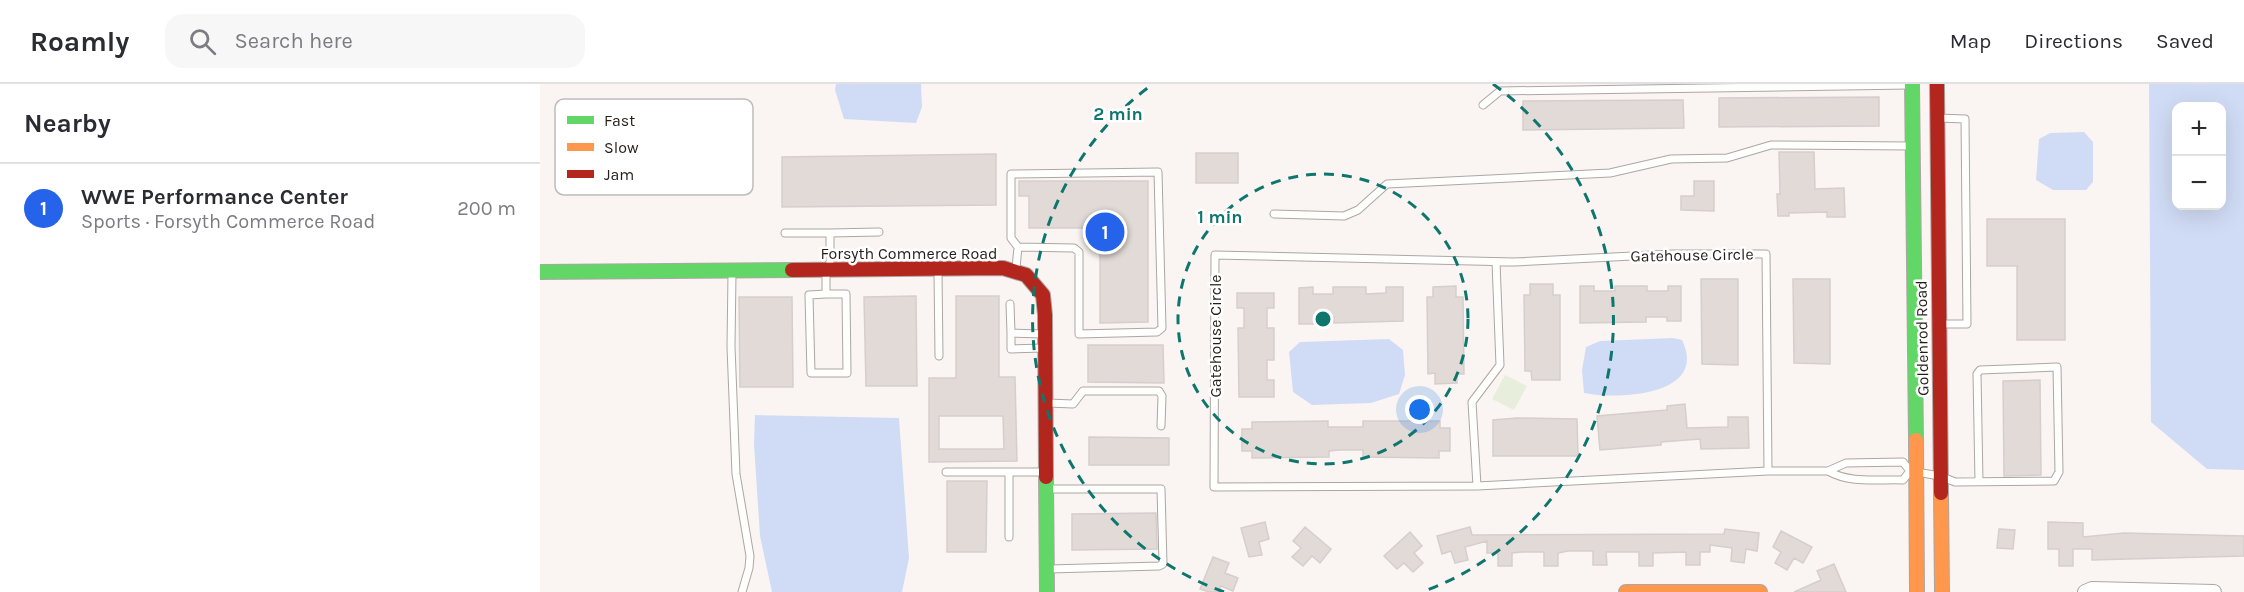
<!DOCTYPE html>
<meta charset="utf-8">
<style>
:root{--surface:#fff;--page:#f7f7f7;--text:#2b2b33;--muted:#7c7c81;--line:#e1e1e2;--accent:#2563eb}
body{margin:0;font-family:Karla,sans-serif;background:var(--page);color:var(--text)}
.controls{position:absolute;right:18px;top:18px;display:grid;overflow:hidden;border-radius:12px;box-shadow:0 6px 24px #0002}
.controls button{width:54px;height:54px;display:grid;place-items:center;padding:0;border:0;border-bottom:2px solid var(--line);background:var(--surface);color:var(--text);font:30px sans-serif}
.you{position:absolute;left:880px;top:326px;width:21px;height:21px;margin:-15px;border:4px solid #fff;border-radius:50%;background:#1a73e8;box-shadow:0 0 0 9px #1a73e833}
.badge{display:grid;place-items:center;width:39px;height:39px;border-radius:50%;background:var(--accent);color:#fff;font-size:20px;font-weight:700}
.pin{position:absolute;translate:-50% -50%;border:3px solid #fff;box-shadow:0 2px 6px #0006}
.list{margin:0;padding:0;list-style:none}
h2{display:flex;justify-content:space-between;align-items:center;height:78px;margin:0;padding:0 24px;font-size:26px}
h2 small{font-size:20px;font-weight:400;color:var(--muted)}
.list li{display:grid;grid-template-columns:39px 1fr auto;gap:18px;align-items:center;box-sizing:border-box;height:90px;padding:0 24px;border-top:2px solid var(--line)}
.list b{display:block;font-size:22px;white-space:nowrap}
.list p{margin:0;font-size:20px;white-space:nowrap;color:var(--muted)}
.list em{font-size:20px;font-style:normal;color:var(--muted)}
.icon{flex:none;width:33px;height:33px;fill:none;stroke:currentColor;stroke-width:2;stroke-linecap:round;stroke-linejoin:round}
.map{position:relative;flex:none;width:1704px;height:508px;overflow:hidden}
header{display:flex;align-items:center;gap:36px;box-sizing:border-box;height:84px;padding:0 30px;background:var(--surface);border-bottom:2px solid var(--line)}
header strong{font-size:28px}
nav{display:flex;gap:33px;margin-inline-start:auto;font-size:21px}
.search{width:420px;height:54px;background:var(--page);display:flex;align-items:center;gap:15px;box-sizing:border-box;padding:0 21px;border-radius:18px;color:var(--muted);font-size:22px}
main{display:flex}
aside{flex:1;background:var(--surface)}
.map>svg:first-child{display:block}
.green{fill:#e7eedb}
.water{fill:#d0dcf5;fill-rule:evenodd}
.building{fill:#e1dad7;stroke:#d6cecc;stroke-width:1.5;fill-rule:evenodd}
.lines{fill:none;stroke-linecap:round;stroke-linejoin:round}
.lane-casing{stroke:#ada7a3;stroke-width:9}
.street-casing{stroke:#ada7a3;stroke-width:16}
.fast-casing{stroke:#ada7a3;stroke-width:16}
.slow-casing{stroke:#ada7a3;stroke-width:16}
.jam-casing{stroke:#ada7a3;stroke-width:16}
.lane{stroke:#fefefd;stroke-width:7}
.street{stroke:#fefefd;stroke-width:14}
.fast{stroke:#63d668;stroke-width:14}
.slow{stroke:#ff974d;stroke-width:14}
.jam{stroke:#b3261e;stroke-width:14}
.ring{fill:none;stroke:#0f766e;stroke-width:3;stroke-dasharray:10 8}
.labels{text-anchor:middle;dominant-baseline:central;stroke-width:5;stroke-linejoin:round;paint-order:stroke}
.street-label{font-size:16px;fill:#251e18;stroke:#fff}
.key{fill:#fff;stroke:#bebcba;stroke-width:1.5}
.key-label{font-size:16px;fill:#251e18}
.centre{fill:#0f766e;stroke:#fff;stroke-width:3}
.ring-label{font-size:18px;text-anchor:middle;font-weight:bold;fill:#0f766e;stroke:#fff;stroke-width:5;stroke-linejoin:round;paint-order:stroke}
</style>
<header>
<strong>Roamly</strong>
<div class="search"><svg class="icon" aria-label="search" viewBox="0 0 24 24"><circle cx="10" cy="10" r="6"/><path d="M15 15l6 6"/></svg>Search here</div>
<nav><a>Map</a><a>Directions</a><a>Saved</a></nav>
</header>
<main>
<aside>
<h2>Nearby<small></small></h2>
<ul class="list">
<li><span class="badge">1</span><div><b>WWE Performance Center</b><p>Sports · Forsyth Commerce Road</p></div><em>200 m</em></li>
</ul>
</aside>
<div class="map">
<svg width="1704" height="508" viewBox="0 0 1704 508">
<rect width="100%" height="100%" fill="#faf5f2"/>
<path class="green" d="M965,291l22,11 -13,24 -22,-11z"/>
<path class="water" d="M296,0h85l1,23 -6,16 -72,-4 -9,-29z
M1609,0h95v386l-37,-1 -56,-47zM1636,22h46v100h-46z
M1544,48l9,10v40l-7,8h-33l-17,-10 3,-41 11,-6z
M1133,254l9,2c27,56 -64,60 -98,53l-2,-23 4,-23 14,-6z
M849,255l14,11 2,25 -6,19 -28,9 -59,2 -19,-13 -4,-40 11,-10z
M215,331l144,3 10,140 -7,34h-130l-12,-56 -6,-92z"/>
<path class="building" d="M1339,13v29l-160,1v-29z
M1143,16l1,28 -161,2v-29z
M1239,68h35l1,37 29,-1 1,29h-18v-5l-38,1v3h-11l-1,-22h3z
M656,69h42v30h-42z
M456,70v51l-214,2v-50z
M479,97h129v141l-48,1v-95h-71v-32h-10z
M1154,97h20v30l-33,-1v-14h13z
M1447,135h78v121h-48v-74h-30z
M1161,195h37v86l-36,-1z
M1253,195h37v85l-36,-1z
M990,200h23v11h7v85h-28l-1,-9h-6l-1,-76h6z
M916,202v11h7l1,77h-7v9l-22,1v-11l-7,1 -1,-77h6v-10z
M1040,202h14v5h21v-5h32v5h21v-5h13v35h-14v-4h-21v5l-66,1z
M773,203v7h20v-7h33v7l20,-1v-6h17v34l-69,2v-6h-20v7h-15v-36z
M697,209h37v15h-7v20h7v32h-7v20h7v17h-35l-1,-69h6v-20h-7z
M376,212l1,90h-51l-2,-89z
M416,212h43v81h16l2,84 -88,1v-84h27zM399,332h64l1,33h-65z
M199,213h53l1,90h-53z
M548,261h75l1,38 -76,-1z
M1500,296l1,95 -37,1 -1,-95z
M1145,320l2,24 41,-1v-10h20l1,31 -48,1 -1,-10 -39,3v3l-61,5 -3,-34 70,-6v-4z
M977,334l60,1 1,37h-85v-36z
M788,337v6h35v-6h77v7h10v23h-11v7l-76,-1v-7h-24l-10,1v6l-77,1v-7h-10v-22h10v-7z
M549,353l80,1v27h-80z
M407,397h40l-1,71h-39z
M616,429l1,36 -85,1v-36z
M725,438l4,17 -10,3 3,13 -13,2 -8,-29z
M1508,438l35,1v14l41,-4 120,3v20l-152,4v-11h-19v17h-14v-17h-11z
M765,443l26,22 -11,14 -8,-7 -9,10 -11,-9 9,-9 -8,-7z
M930,443l2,8 252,-1 1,-5 34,4 -2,18 -11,-2 -2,14 -13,-2 1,-13 -22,-3v7h-10v13h-14v-13l-33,1v13h-14v-14h-33l1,13h-14v-14h-25l-10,2v13h-14v-14h-22l-10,1v13h-14v-13h-11v-12l-22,6 3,13 -13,3 -4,-12 -9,3 -5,-18z
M1459,445l16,1 -2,19 -16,-1z
M1241,447l31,16 -9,16 -9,-5 -7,12 -12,-7 6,-11 -8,-5z
M870,448l12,14 -8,7 9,10 -10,9 -9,-9 -7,6 -13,-13z
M673,473l16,6 -4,10 13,5 -5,13 -12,-5 -3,6h-9l-9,-3z
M1294,480l12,28h-52l27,-12 -4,-9z"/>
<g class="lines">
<defs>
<path id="lane" d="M943,21l17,-14 410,-6
M1398,34l27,1 2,205h-26
M734,130l70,2 14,-6 29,-26 223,-11 61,-14 56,-1 44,-13 140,1
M245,149h45
M290,183v-34l49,-1
M476,184l2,-21 56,1 5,4v82l78,-2 5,-4 -4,-156 -147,2v64l7,9
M398,187l1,85
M286,188v22l-17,1 2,78h36l-1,-79h-20
M192,189l-1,74 5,127 14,82 -1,12 -7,24
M470,220l1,29 32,1
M471,249v16l33,-1
M508,319l25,1 10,-13h76l3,5 -1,30
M1228,387l-2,-217h-94l-158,8 -299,-7 -1,232 263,-1 291,-15h60l18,-8 57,-1 7,9 30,5 15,6 99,-1 5,-9 -2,-105 -77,3 -3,4 2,108
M1288,387c23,13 49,8 75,9l7,-9
M406,388h98
M937,402l-5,-84 28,-37 -4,-103
M509,405h112l2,75 -4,2 -110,3
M469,453v-65"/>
<path id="street" d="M1545,508l7,-3 122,3"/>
<path id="fast" d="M1372,0l4,356
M0,188l252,-2
M506,393l1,115"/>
<path id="slow" d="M1376,356l1,152
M1401,409l1,99
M1086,508h134"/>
<path id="jam" d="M1397,0l4,409
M252,186l211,-2 23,7 17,20 2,20 1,162"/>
</defs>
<use href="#lane" class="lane-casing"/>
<use href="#street" class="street-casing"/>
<use href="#fast" class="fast-casing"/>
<use href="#slow" class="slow-casing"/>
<use href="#jam" class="jam-casing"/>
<use href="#lane" class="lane"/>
<use href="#street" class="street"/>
<use href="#fast" class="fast"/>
<use href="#slow" class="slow"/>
<use href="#jam" class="jam"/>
</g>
<g class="ring">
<circle cx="783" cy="235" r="145"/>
<path d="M684 508A290 290 0 0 1 613 0M953 0A290 290 0 0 1 882 508"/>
</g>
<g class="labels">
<g class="street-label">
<text x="369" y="169">Forsyth Commerce Road</text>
<text transform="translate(1152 171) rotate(-1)">Gatehouse Circle</text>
<text transform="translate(675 252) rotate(-90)">Gatehouse Circle</text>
<text transform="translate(1382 254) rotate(-91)">Goldenrod Road</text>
</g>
</g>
<rect x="15" y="15" width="198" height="96" rx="9" class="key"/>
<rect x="27" y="32" width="27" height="8" fill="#63d668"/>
<rect x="27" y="59" width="27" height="8" fill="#ff974d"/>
<rect x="27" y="86" width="27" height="8" fill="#b3261e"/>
<g class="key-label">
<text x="64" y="42">Fast</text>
<text x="64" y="69">Slow</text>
<text x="64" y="96">Jam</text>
</g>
<circle cx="783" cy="235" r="9" class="centre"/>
<g class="ring-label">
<text x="578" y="36">2 min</text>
<text x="680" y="139">1 min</text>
</g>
</svg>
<div class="controls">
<button>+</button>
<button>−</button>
</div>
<div class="you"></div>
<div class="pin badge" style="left:565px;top:148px">1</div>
</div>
</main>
